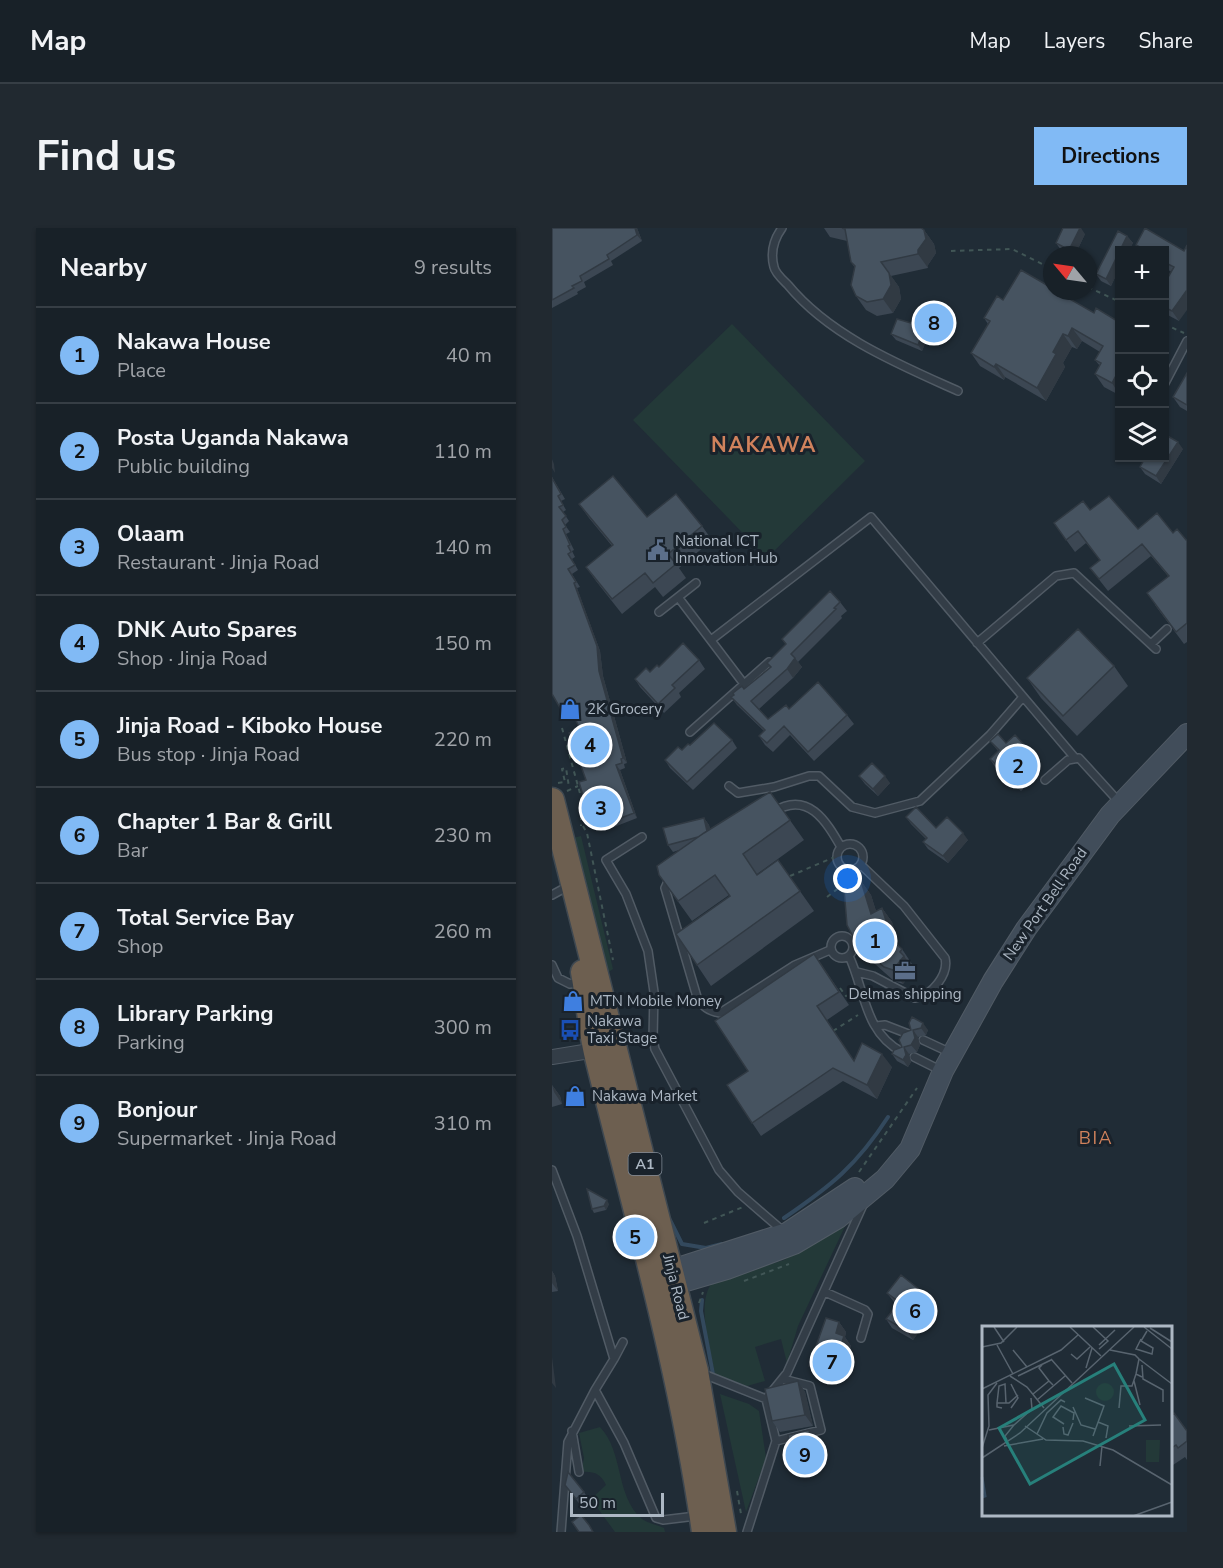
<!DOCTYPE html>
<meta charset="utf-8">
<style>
:root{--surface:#182128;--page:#212930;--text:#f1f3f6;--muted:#9fa3a8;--line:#363e45;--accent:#81baf5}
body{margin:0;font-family:"Nunito Sans",sans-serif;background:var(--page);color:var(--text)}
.controls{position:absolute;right:18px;top:18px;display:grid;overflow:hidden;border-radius:0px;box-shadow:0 2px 4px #0004}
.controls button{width:54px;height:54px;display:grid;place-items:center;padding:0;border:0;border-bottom:2px solid var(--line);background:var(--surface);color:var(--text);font:30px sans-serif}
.compass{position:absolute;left:491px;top:18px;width:54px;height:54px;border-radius:50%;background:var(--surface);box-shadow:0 2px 4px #0004;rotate:299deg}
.scale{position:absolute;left:18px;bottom:15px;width:94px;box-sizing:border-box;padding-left:6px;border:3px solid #adb8c4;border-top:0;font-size:16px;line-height:21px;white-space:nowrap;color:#adb8c4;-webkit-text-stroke:4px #19222b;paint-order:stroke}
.you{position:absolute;left:296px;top:651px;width:21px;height:21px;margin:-15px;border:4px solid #fff;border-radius:50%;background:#1a73e8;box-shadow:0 0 0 9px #1a73e833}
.badge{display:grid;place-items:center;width:39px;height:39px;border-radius:50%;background:var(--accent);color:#111;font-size:20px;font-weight:700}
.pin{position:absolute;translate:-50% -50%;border:3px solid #fff;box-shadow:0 2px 6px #0006}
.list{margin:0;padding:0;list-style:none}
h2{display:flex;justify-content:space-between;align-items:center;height:78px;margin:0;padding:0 24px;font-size:26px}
h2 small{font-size:20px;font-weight:400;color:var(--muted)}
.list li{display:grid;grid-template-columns:39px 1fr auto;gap:18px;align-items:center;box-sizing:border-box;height:96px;padding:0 24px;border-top:2px solid var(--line)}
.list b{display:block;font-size:22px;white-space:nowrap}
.list p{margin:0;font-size:20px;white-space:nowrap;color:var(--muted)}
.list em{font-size:20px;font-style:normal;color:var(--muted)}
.icon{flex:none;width:33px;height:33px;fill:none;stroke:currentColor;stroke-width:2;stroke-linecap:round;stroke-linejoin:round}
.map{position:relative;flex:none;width:635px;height:1304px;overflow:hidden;border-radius:0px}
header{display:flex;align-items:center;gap:36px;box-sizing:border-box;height:84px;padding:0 30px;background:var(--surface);border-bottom:2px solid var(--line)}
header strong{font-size:28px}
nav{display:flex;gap:33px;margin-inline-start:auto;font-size:21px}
.intro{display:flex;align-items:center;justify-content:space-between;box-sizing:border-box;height:144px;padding:0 36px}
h1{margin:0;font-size:42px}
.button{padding:15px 27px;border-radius:0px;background:var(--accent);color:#111;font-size:21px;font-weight:700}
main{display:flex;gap:36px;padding:0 36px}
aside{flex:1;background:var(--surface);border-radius:0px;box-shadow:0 2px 4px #0004}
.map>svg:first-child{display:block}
.green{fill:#233938}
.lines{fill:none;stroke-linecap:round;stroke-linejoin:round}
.stream{stroke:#33495d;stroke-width:4}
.lane-casing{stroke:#515b65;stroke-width:10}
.street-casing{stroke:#515b65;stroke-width:16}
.secondary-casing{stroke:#515b65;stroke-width:22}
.highway-casing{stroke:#3e4851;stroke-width:27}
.path{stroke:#415656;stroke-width:2;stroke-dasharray:4.5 4.5;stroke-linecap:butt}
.lane{stroke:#333d47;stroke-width:7}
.street{stroke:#333d47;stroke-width:14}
.secondary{stroke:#414d5a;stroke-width:20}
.highway{stroke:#6d5f50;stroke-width:24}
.wall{fill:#3c4753}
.shaded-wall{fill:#313a43}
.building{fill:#465360;stroke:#313a43;stroke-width:1.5}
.labels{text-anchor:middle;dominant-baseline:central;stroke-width:6;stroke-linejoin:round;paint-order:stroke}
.shield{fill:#19222b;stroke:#818b96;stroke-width:1.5}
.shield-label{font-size:14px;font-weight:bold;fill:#adb8c4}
.poi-label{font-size:15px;fill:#adb8c4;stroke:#19222b;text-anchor:start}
.street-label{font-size:15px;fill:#adb8c4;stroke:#19222b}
.quarter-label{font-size:18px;letter-spacing:1.5px;fill:#d0825c;stroke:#19222b}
.district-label{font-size:21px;font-weight:bold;letter-spacing:1.5px;fill:#d0825c;stroke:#19222b}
.inset-river{fill:none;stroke:#33495d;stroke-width:3}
.inset-road{fill:none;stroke:#58646f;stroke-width:1.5}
.view{fill:#27807b;fill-opacity:0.15;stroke:#27807b;stroke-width:3}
.inset-edge{fill:none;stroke:#adb8c4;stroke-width:3}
</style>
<header>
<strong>Map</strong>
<nav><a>Map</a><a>Layers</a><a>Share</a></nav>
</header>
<div class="intro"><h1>Find us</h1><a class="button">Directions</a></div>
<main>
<aside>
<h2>Nearby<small>9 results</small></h2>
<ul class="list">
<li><span class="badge">1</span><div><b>Nakawa House</b><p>Place</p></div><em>40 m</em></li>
<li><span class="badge">2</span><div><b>Posta Uganda Nakawa</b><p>Public building</p></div><em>110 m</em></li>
<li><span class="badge">3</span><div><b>Olaam</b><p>Restaurant · Jinja Road</p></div><em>140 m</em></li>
<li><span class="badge">4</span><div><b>DNK Auto Spares</b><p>Shop · Jinja Road</p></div><em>150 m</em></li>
<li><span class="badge">5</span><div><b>Jinja Road - Kiboko House</b><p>Bus stop · Jinja Road</p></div><em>220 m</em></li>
<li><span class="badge">6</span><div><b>Chapter 1 Bar &amp; Grill</b><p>Bar</p></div><em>230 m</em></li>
<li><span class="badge">7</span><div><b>Total Service Bay</b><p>Shop</p></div><em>260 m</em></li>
<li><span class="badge">8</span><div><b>Library Parking</b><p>Parking</p></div><em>300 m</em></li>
<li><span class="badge">9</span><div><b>Bonjour</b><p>Supermarket · Jinja Road</p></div><em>310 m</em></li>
</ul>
</aside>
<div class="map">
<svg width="635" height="1304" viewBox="0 0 635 1304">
<rect width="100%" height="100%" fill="#202c36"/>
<path class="green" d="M180,96l133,137 -98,97 -134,-138z
M29,608l32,133 -10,7 -34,-137z
M295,994l-49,104 -11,37 -6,-24 -26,8 10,34 -18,5 -32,-12c-4,-23 -20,-73 -2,-92l71,-22z
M168,1166l29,10 10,7 7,47 -20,54z
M48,1199c24,25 15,69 42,92 5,4 16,6 22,9l1,4h-50l-24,-33 15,-14c-5,-11 -12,-14 -25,-13l3,-14 -5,-25z"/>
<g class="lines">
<path class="stream" d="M232,990c47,-32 73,-53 104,-101
M118,992l12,24 24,4 16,-4
M150,1072l-1,11 12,63"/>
<defs>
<path id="lane" d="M230,0c-8,11 -12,24 -8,39 1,6 9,13 14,18 42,51 110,79 170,106
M612,157l23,-44
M126,369l66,87
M107,384l37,-29
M159,412l160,-123 204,241
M425,415l79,-67 18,-3 82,76
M599,416l16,-15
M138,504l79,-70
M493,552l23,-20 11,-2 41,45
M177,558l9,7 36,-6 35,-11h10l33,31 23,6 45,-12 70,-66 33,-38
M221,584c35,-22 53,9 68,35
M90,609l-36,23 20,34 22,57 6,41 -1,47 2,10 64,121 19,22 45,39
M285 629a13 13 0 1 1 26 0a13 13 0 1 1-26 0Z
M118,649l-5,11 32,109c6,10 11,14 23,16l75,-48 35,-15
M298,664l1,-21
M0,667l11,-6
M279 719a11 11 0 1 1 22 0a11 11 0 1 1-22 0Z
M297,728c16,34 15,76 53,96
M0,737l6,13 12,6 11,-2
M305,744l16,4 42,22c17,-2 34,-24 30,-40l-41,-52 -43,-41
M324,798l9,-1 26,10
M371,812l28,13
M362,829l26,13
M0,942l25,66 37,123 -19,31
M273,1064l40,18 3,4 -7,24
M62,1131l9,-17
M149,1145l65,26
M20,1203l7,41
M224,1213l45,-11 -11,-44 -27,-7
M9,1304l7,-90 27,-52 29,53 32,75 7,2 33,-4
M195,1304l29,-91 -10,-42 21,-26 76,-168"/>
<path id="street" d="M0,829l44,-7"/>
<path id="secondary" d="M107,1036l13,5 9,-2 106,-34 68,-45
M112,1067l12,-11 51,-15 67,-25 44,-26 47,-39 25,-30 33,-78 50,-90 33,-52 84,-114 77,-81"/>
<path id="highway" d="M0,572l144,571 28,161
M31,744c5,27 7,54 13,81 39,159 85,316 108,479"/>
</defs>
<use href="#lane" class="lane-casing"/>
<use href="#street" class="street-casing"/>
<use href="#secondary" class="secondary-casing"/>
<use href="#highway" class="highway-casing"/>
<path class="path" d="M399,23l61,-2 40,20
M536,59l32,15
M612,96l20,9
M10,500l19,69v29
M6,555l7,-1 -3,-13 4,-1 3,19
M15,563l11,-5
M31,598l4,7 26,127
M238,648l47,-20
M275,669l14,-11
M288,760l6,8 7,-1
M281,803l25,-16
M307,944l58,-84
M152,995l39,-16
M192,1053l45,-17
M147,1075l4,-11
M185,1263l4,23"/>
<use href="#lane" class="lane"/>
<use href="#street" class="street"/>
<use href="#secondary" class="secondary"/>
<use href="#highway" class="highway"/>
</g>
<path class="wall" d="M0,0h85l5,13 -31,20 2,4 -29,17 2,5 -9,5 1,2 -26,14z
M272,0h97l3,2 10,14 2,9 -8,12v3l-37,8 8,11 2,12 -8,14 -16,3 -11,-6 -10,-14 -1,-28 -4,-6 -4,-21 -17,-4z
M566,3l9,5 6,7 -4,7h-10v19l-8,17 -10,-5 -5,-7z
M533,6l-10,21h-5l-9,-5 -5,-7z
M584,17l48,6 -5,70 -15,-8v-29l8,-12 -8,-4v-18h-25z
M451,72l91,13 25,9v73l-15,-8 -9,-13 5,-8 -5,-6 5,-8 -18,-11 -5,8 -5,-2 -9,16 2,4 -19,34 -41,-24 -1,3 -24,-14 -9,-13 17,-29 -4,-6z
M339,106h38l-7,17 -26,-11z
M635,145v38l-7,-4 -7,-10z
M631,221l-22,35 -16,-10 -5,-7z
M0,249l13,22 -4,2 5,9 -3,2 6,9 -4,4 5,7 -4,2 8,16 -2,1 3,6 -3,2 6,11 -6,4 8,13 -3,1 23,63 3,25 24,87 -3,1 1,4 -5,2 17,48 -33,13 -4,-5 -8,-20h-3l-4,-4 1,-22 -6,-51 -7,-16 -6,5 -4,-5z
M27,276l68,13 55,9 10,14 -33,28 7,10 -23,19 -8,-10 -33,27 -26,-33 -10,-14 26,-21 -23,-28z
M538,282l48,19 35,4 14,8v101l-3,2 -29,-39 13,-29 -17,-20 -43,35 -18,-23 10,-8 -14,-17 -11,9 -21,-29z
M288,374l7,9 -6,5 1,2 -44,44 4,5 -9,11 -34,31 9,10 21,-10 58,6 7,9 -40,37 -24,-26 -17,17 -8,-7 -6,-9 5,-5 -27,-26 -6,-8 13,-8 26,-21 -3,-5 19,-19 -4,-5z
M147,432l6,9 -26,24 2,4 -17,16 -24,-26 -5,-8 24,-12z
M562,438l14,20 -51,50 -36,-38 -14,-20z
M180,512l5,8 -44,42 -23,-22 -5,-8 25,-15z
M438,513l16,2 26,10 7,11 -13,12 4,6 -9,9 -24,-21 -7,-11 8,-8z
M307,548l31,7 -12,13 -13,-12z
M218,564l34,48 -47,34v1l21,-15 36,51 -103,75 -14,-21 32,-69v-1l-37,26 -33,-46 20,-25 -6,2 -5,-7 36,-27 5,7 1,4z
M354,589l62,23 -20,23 -20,-14 -5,-7 3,-3 -15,-15z
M309,653l10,14 5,16 6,-3 10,14 5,16 -4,2 9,9 10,15 -1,1 3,5 -11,14 -9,-3 -28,-25 -10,-14z
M262,726l35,51 -22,15 27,41 38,6 -15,32 -34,-18 -82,55 -34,-51 21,-14z
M357,795l19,7 -2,5 -8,2 2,8 -3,7 -8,2 2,8 -3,5 -11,-6 -5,-7 10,-7 9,-17z
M0,857l8,11 2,8 -10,3z
M57,976l-3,6 -12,3 -2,-4z
M0,1043l3,5 3,15 -6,1z
M335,1065l50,14 -24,33 -21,-12 -6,-9 11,-14 -3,-3z
M287,1094l7,10 -1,5 6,9 -12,37 -23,-7 -7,-10z
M246,1153l7,11 8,34 -33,6 -8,-11z
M618,1188l17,15v29l-2,-3 -15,10z
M257,1202l6,7 3,19 -21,5 -6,-8z
M13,1257l19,7 5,8 -8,6z"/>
<path class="shaded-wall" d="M83,0h2l5,13 -5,-6z
M528,0h1l4,6 -10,21h-3l-3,-5z
M372,2l10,14 2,9 -8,12v3l-10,-14v-4z
M575,8l6,7 -4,7h-9z
M567,24v17l-8,17 -5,-7z
M337,45l10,14 2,12 -8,14 -10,-14z
M635,62v20l-8,11 -7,-10z
M373,99l4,7 -7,17 -4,-6z
M520,100l10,13 -5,8 -9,-13z
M511,106l9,13 -9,16 2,4 -19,34 -9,-13 16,-36z
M444,136l9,13 -1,3 -10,-13z
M567,142v24l-7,-11z
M626,214l5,7 -22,35 -5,-8z
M0,231l2,5 1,9 -3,-5z
M22,355l3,5 23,63 3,25 24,87 -4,-5z
M243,430l7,9 -9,11 -6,-9z
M64,537l4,5 17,48 -3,-5z
M333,548l5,7 -12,13 -5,-7z
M152,590l5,7 4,17 -5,-7z
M411,605l5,7 -20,23 -5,-7z
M309,653l10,14 10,33 -10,-14z
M330,680l10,14 5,16 -10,-14z
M352,728l10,14 -11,14 -10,-14z
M371,795l5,7 -2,5 -5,-7z
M361,802l5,7 2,8 -3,7 -6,-7z
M352,819l5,7 2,8 -3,5 -5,-7z
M330,826l10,13 -15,32 -10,-14z
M0,857l8,11 2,8 -8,-12z
M55,972l2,4 -3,6 -2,-4z
M0,1043l3,5 3,15 -6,-8z
M378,1070l7,9 -24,33 -6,-9z
M287,1094l7,10 -1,5 6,9 -12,37 -7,-10 4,-40z
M0,1129l4,31 -4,-5z
M246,1153l7,11 8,34 -8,-11z
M257,1202l6,7 3,19 -5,-7z"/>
<path class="building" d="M0,0h83l2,7 -30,20 2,4 -29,17 2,5 -10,5 2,2 -22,12z
M290,0h79l3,2 2,9 -8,11v4l-37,8 8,11 2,12 -8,14 -16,3 -11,-6 -5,-11 4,-19 -4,-4 -6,-33z
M511,0h17l-11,22 -13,-7z
M593,0l39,23 3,-6v45l-15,21 -8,-4v-23l10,-17 -10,-5v-12h-19l-9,-5z
M566,3l9,5 -21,43 -10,-5z
M469,42l31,18v3h4l38,22 2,-5 23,14v48l-7,13 -17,-9 6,-11 -6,-3 8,-14 -31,-18 -4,8 -5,-2 -10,18 3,2 -19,34 -41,-24 -2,3 -23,-14 19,-32 -6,-3 13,-22 6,4z
M345,91l28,8 -7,18 -27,-11z
M635,145v32l-14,-8z
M612,206l14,8 -22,34 -16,-9 5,-9h19z
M61,248l34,41 29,-23 26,32 -34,28 8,10 -23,19 -8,-10 -33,26 -26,-32 27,-22 -34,-41z
M0,250l9,16 -3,2 5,9 -4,2 7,9 -4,4 4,7 -3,2 7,16 -2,1 3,6 -3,2 7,11 -7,4 8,13 -2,1 23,63 2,25 24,87 -2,1 1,4 -6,2 18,48 -34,13 -11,-26 -4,2 -6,-20 7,-2 -17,-47 11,-4 -10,-21 -7,5 -11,-19z
M557,268l29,33 19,-16 16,20 4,-4 10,12v82l-11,9 -29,-39 22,-17 -27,-32 -43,35 -9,-11 10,-8 -22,-29 -12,9 -12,-17 29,-22 7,9z
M278,363l10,11 -6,6 2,1 -45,45 4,4 -8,11 -36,32 17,18 18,-14 3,4 29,-27 29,33 -39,37 -24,-26 -17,17 -8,-7 6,-6 -34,-33 3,-2 -1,-2 9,-7 2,3 27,-22 -4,-4 19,-19 -4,-5z
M526,401l36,37 -51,50 -36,-38z
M131,415l16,17 -27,25 3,3 -17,16 -23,-25 11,-11 4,4 7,-7 2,2z
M162,495l18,17 -45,42 -22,-22 13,-13 4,3 6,-6 2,1z
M446,506l8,9 9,-8 17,18 -14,13 5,5 -10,9 -23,-21 9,-9 -9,-9z
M320,535l13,13 -12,13 -14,-13z
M218,564l20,28 -47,34 14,21 21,-15 22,31 -103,74 -21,-31 54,-38 -15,-21 -37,26 -19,-26 -2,-9 47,-33z
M364,579l20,21 11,-11 16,16 -20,23 -20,-14 4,-4 -21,-21z
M152,590l3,13 -9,6 -30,8 -5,-17z
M309,653l10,33 11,-6 5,16 -8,4 23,21 -2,3 4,4 -11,14 -9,-3 -28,-25 -9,-17 -3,-36 1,-5z
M262,726l25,38 -22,14 37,55 8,-18 20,11 -15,31 -34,-17 -81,55 -25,-38 21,-14 -33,-50z
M360,789l11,6 -2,5 -8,2 2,8 -4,7 -7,2 2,8 -3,5 -11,-6 2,-4 8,-3 -3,-7 4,-7 8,-3 -2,-7z
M35,961l20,11 -3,6 -12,3z
M349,1047l29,23 -23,33 -21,-12 13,-17 -12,-9z
M274,1090l13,4 -3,11 8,3 -12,37 -23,-7z
M246,1153l7,34 -33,6 -7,-32z
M622,1185l13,18v10l-9,7 -2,-3 -6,4v-33z
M257,1202l4,19 -22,4 -3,-18z
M16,1244l16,20 -8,7 -11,-14z
M29,1287l8,10 4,7h-14l-7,-10z"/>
<defs>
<symbol id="civic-bare" viewBox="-9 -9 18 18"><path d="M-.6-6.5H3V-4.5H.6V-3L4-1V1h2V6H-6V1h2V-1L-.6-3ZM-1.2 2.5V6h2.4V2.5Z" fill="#5c6f8a" stroke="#19222b" stroke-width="2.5" paint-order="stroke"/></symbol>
<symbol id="shop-bare" viewBox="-9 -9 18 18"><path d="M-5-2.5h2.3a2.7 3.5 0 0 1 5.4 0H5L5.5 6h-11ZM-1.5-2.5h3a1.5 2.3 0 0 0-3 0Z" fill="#3f7fe0" stroke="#19222b" stroke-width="2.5" paint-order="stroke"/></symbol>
<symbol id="office-bare" viewBox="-9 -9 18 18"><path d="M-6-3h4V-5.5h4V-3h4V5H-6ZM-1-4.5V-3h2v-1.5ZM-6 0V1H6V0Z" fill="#5c6f8a" stroke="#19222b" stroke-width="2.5" paint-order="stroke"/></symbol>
<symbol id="bus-bare" viewBox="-9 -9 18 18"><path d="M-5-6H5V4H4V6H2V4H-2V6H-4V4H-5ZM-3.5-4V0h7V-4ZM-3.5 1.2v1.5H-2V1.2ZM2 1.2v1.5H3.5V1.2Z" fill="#1a4fb4" stroke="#19222b" stroke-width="2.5" paint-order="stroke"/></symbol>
</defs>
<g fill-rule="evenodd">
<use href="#civic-bare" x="91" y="307" width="30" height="30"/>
<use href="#shop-bare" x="3" y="466" width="30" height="30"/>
<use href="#office-bare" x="338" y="728" width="30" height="30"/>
<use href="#shop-bare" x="6" y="758" width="30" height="30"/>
<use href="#bus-bare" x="3" y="787" width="30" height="30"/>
<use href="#shop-bare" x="8" y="853" width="30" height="30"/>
</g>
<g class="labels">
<rect class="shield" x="76.5" y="925" width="33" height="22" rx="4.5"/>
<g class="shield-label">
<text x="93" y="936">A1</text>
</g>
<g class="poi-label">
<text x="123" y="313">National ICT<tspan x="123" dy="17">Innovation Hub</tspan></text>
<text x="35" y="481">2K Grocery</text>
<text x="353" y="766" text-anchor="middle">Delmas shipping</text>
<text x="38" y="773">MTN Mobile Money</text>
<text x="35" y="793">Nakawa<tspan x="35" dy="17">Taxi Stage</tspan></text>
<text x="40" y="868">Nakawa Market</text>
</g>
<g class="street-label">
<text transform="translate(493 676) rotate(-55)">New Port Bell Road</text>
<text transform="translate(124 1059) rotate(76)">Jinja Road</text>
</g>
<g class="quarter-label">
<text x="544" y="910">BIA</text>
</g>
<g class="district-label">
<text x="212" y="217">NAKAWA</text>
</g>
</g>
<g transform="translate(430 1098)">
<rect width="190" height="190" fill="#202c36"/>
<path d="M114 66a9 9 0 1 1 18 0a9 9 0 1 1-18 0ZM164,114h14l-1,22h-13z" fill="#233938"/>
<path class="inset-river" d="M0,151l3,19 -3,1"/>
<path class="inset-road" d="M12,1l10,15M88,1l31,29M111,1l15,14 -9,8M162,1l28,22M168,2l22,14M159,13l-5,10 16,5 1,-6 -12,-7 6,-10M15,19l16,29M117,19l16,-15M0,21l19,-4 16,-16M31,24l14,17M128,24l25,5 4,4 -3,15M89,28l6,5 13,-12M69,33l21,24M157,33l33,25M60,39l-3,3 10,13M160,39l1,14 20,11v12M104,42l6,-20M28,50l17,11 17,21M36,50l33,-16M152,55l6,24M0,63l79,-39 17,-15M51,68l16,-13 4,4M103,72l19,8 -11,30M55,74l28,-24M15,77l2,-17 6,-2 1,19M91,81l8,18 14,4M20,82l-5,-1v-4h12l9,-8M29,82l7,-10 -7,-14M137,82l2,-22h11l4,-12 6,3M116,96l10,4 -2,12M82,98l-11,-7 8,-11 13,7 -1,7M32,99l18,-16 -1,-11M43,100l21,14 37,1 30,9 59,35M147,100l32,-1M81,101l1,7 4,1 5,-12M7,104l25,-5 -9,11 2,4M55,108l10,-21 14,-13 4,2M22,120l39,-7M0,122l7,-22 -1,-31 9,-12M0,132l38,-25 114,-106M118,140l2,-20M151,190l39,-14"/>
<path class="view" d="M132,38l31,56 -115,64 -31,-56z"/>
<rect width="190" height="190" class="inset-edge"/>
</g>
</svg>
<div class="controls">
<button>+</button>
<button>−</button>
<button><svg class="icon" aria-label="locate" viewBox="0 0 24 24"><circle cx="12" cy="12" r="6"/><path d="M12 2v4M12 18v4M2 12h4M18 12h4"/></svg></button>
<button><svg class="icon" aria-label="layers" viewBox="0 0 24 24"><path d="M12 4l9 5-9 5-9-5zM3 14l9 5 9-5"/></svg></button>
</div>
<svg class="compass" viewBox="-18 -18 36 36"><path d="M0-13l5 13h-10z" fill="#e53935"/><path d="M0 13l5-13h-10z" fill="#9fa3a8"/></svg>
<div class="scale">50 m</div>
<div class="you"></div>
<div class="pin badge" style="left:323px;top:713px">1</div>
<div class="pin badge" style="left:466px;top:538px">2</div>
<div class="pin badge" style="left:49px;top:580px">3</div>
<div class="pin badge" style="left:38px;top:517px">4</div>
<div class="pin badge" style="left:83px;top:1009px">5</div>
<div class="pin badge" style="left:363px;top:1083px">6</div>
<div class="pin badge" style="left:280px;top:1134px">7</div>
<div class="pin badge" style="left:382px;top:95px">8</div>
<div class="pin badge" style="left:253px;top:1227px">9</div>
</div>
</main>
